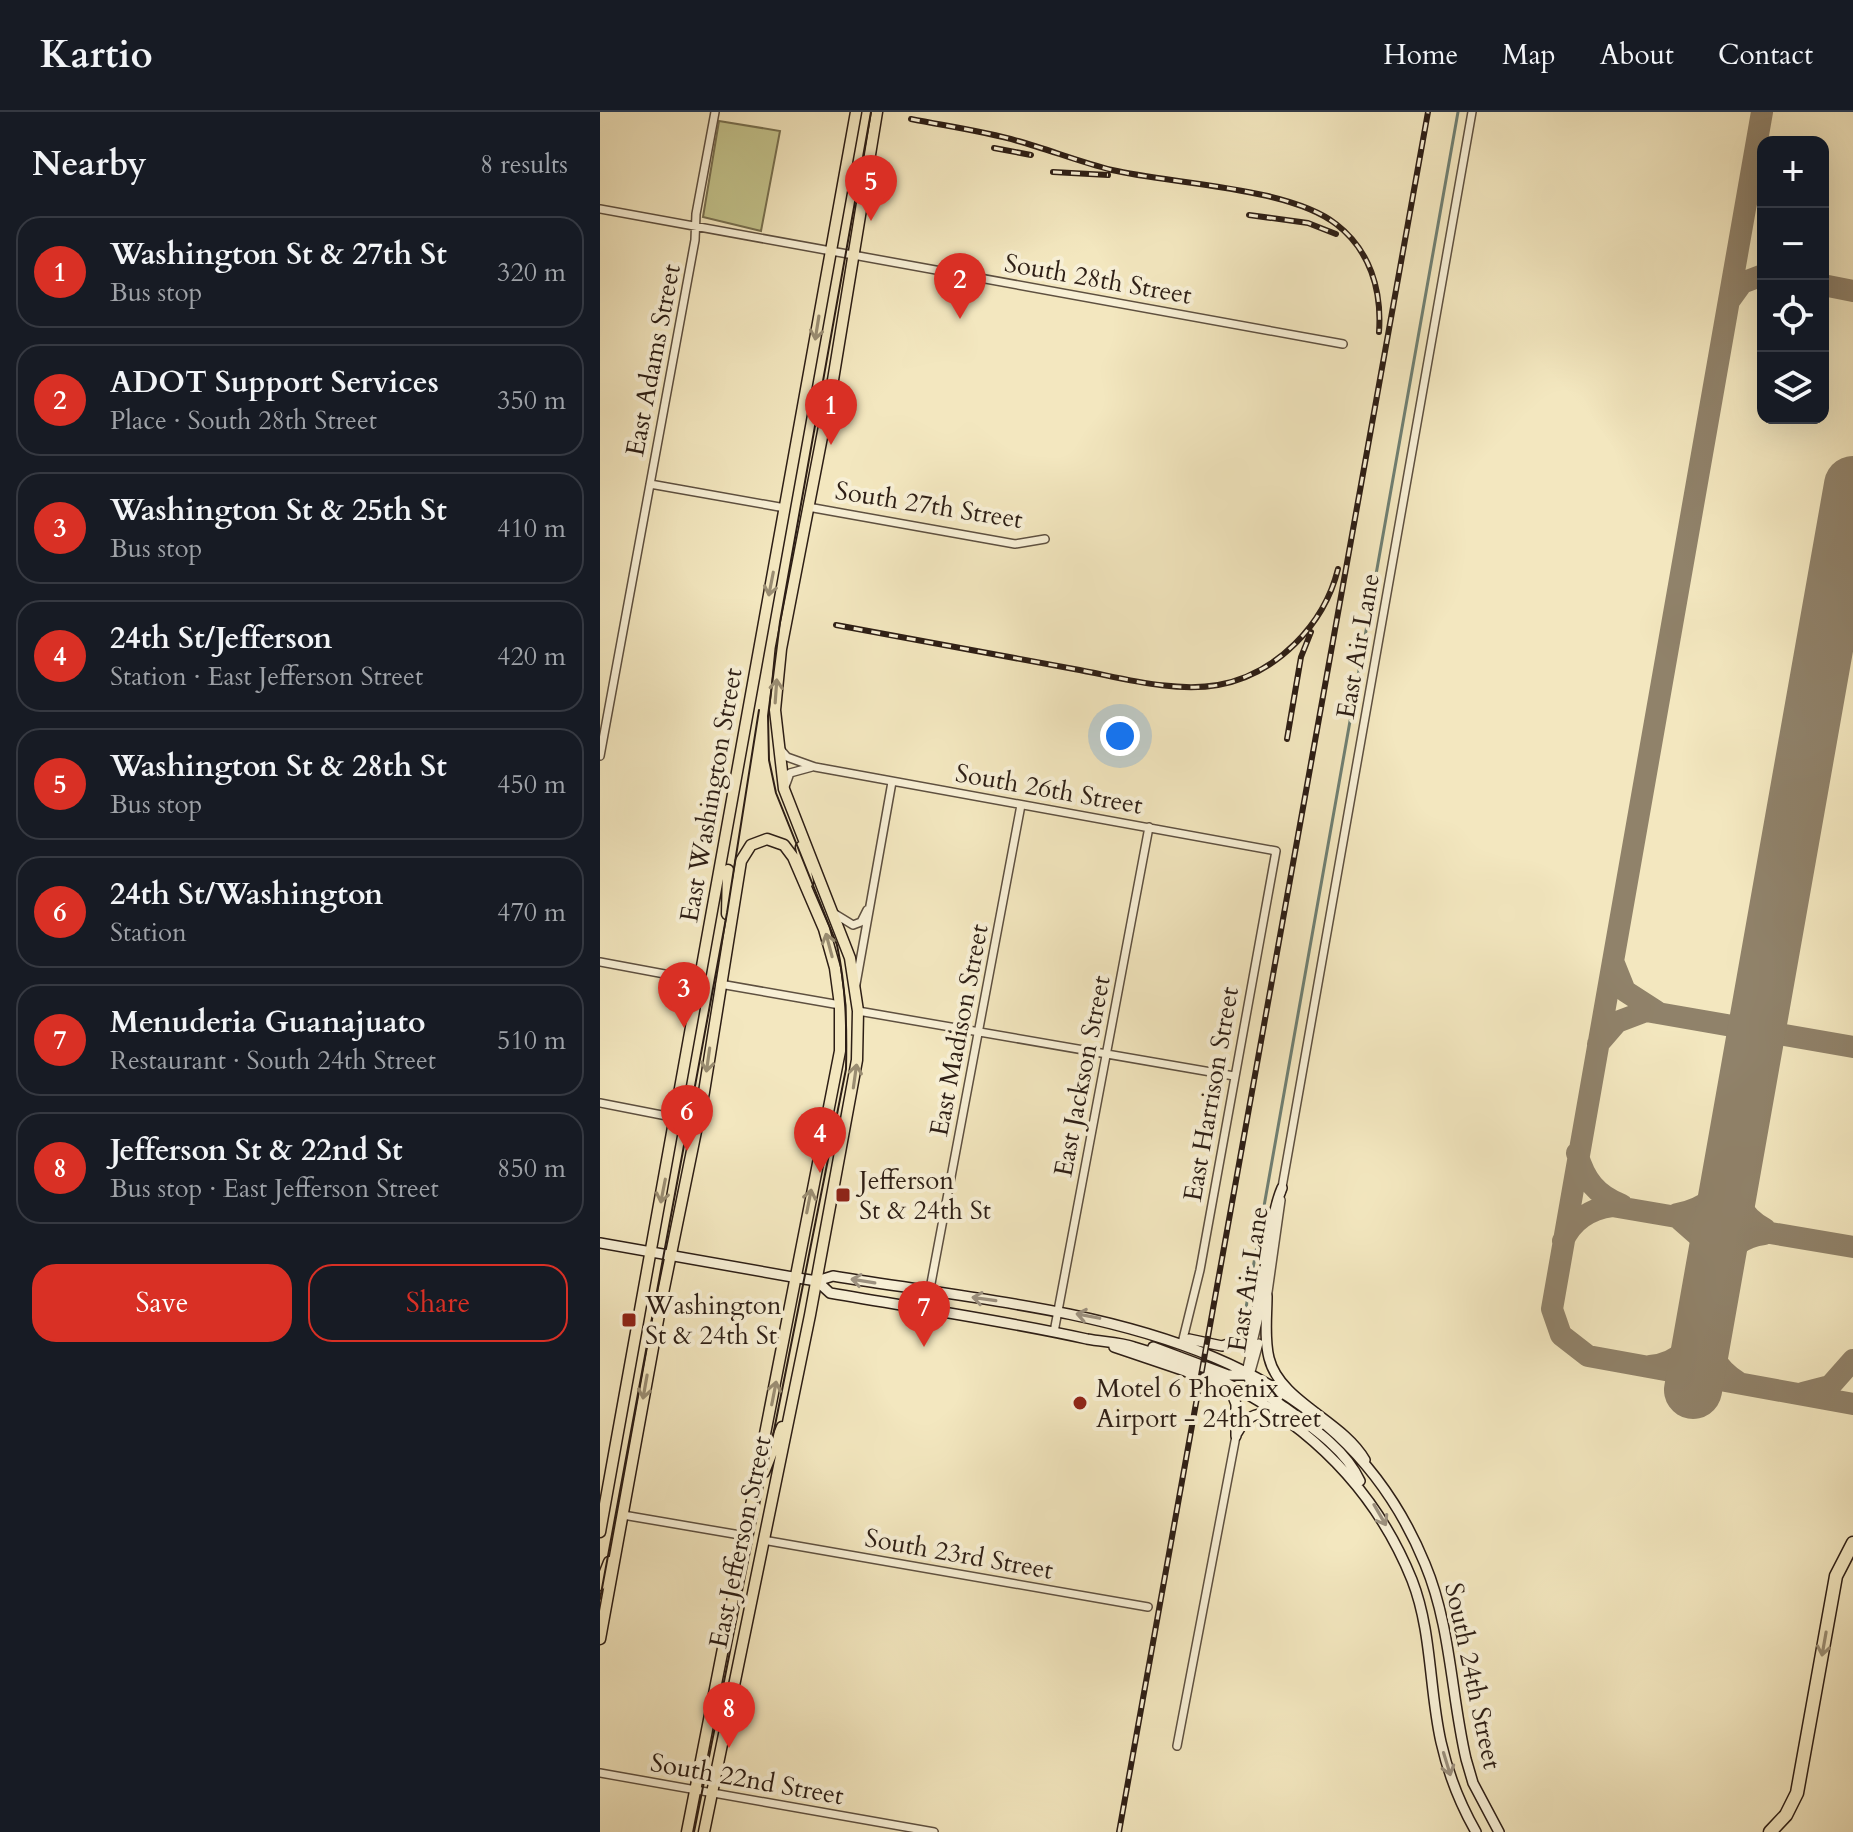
<!DOCTYPE html>
<meta charset="utf-8">
<style>
:root{--surface:#171b24;--page:#242831;--text:#f1f3f6;--muted:#9ea1a6;--line:#363941;--accent:#d93025}
body{margin:0;font-family:Cardo,serif;background:var(--page);color:var(--text)}
.controls{position:absolute;right:24px;top:24px;display:grid;overflow:hidden;border-radius:16px;box-shadow:0 8px 32px #0002}
.controls button{width:72px;height:72px;display:grid;place-items:center;padding:0;border:0;border-bottom:2px solid var(--line);background:var(--surface);color:var(--text);font:40px sans-serif}
.you{position:absolute;left:520px;top:624px;width:28px;height:28px;margin:-20px;border:6px solid #fff;border-radius:50%;background:#1a73e8;box-shadow:0 0 0 12px #1a73e833}
.badge{display:grid;place-items:center;width:52px;height:52px;border-radius:50%;background:var(--accent);color:#fff;font-size:26px;font-weight:700}
.pin{position:absolute;translate:-50% -66px;filter:drop-shadow(0 2px 4px #0008)}
.pin::after{content:'';position:absolute;top:42px;width:28px;height:24px;background:inherit;clip-path:polygon(0 0,100% 0,50% 100%)}
.list{margin:0;padding:0;list-style:none}
h2{display:flex;justify-content:space-between;align-items:center;height:104px;margin:0;padding:0 32px;font-size:34px}
h2 small{font-size:26px;font-weight:400;color:var(--muted)}
.list li{display:grid;grid-template-columns:52px 1fr auto;gap:24px;align-items:center;box-sizing:border-box;height:112px;margin:0 16px 16px;padding:0 16px;border:2px solid var(--line);border-radius:24px}
.list b{display:block;font-size:30px;white-space:nowrap}
.list p{margin:0;font-size:26px;white-space:nowrap;color:var(--muted)}
.list em{font-size:26px;font-style:normal;color:var(--muted)}
.actions{display:flex;gap:16px;padding:24px 32px}
.actions a{flex:1;padding:18px 0;border:2px solid var(--accent);border-radius:24px;text-align:center;font-size:28px;color:var(--accent)}
.actions .main{background:var(--accent);color:#fff}
.icon{flex:none;width:44px;height:44px;fill:none;stroke:currentColor;stroke-width:2;stroke-linecap:round;stroke-linejoin:round}
.map{position:relative;flex:none;width:1253px;height:1720px;overflow:hidden}
header{display:flex;align-items:center;gap:48px;box-sizing:border-box;height:112px;padding:0 40px;background:var(--surface);border-bottom:2px solid var(--line)}
header strong{font-size:38px}
nav{display:flex;gap:44px;margin-inline-start:auto;font-size:28px}
main{display:flex}
aside{flex:1;background:var(--surface)}
.map>svg:first-child{display:block}
.green{fill:#c3c38c;stroke:#787050;stroke-width:2}
.lines{fill:none;stroke-linecap:round;stroke-linejoin:round}
.stream{stroke:#6f7f72;stroke-width:3}
.taxiway{stroke:#90826a;stroke-width:22}
.runway{stroke:#90826a;stroke-width:58}
.minor-casing{stroke:#5e5040;stroke-width:10}
.secondary-casing{stroke:#2d1e15;stroke-width:12}
.primary-casing{stroke:#2d1e15;stroke-width:13}
.motorway-casing{stroke:#2d1e15;stroke-width:15}
.minor{stroke:#f7efd5;stroke-width:7}
.secondary{stroke:#f7efd5;stroke-width:9}
.primary{stroke:#f3e7bf;stroke-width:10}
.motorway{stroke:#f3e7bf;stroke-width:12}
.tram{stroke:#2d1e15;stroke-width:2}
.rail-casing{stroke:#2d1e15;stroke-width:6}
.rail{stroke:#f7efd5;stroke-width:3;stroke-dasharray:9;stroke-linecap:butt}
.oneway{stroke:#9a8d72}
.oneway2{stroke:#9c917f}
.poi-dot{fill:#8f2418;stroke:#f7efd5;stroke-width:3}
.labels{text-anchor:middle;dominant-baseline:central;stroke-width:8;stroke-linejoin:round;paint-order:stroke}
.street-label{font-size:26px;fill:#2d1e15;stroke:#f7efd5}
.poi-label{font-size:26px;fill:#2d1e15;stroke:#f7efd5;text-anchor:start}
</style>
<header>
<strong>Kartio</strong>
<nav><a>Home</a><a>Map</a><a>About</a><a>Contact</a></nav>
</header>
<main>
<aside>
<h2>Nearby<small>8 results</small></h2>
<ul class="list">
<li><span class="badge">1</span><div><b>Washington St &amp; 27th St</b><p>Bus stop</p></div><em>320 m</em></li>
<li><span class="badge">2</span><div><b>ADOT Support Services</b><p>Place · South 28th Street</p></div><em>350 m</em></li>
<li><span class="badge">3</span><div><b>Washington St &amp; 25th St</b><p>Bus stop</p></div><em>410 m</em></li>
<li><span class="badge">4</span><div><b>24th St/Jefferson</b><p>Station · East Jefferson Street</p></div><em>420 m</em></li>
<li><span class="badge">5</span><div><b>Washington St &amp; 28th St</b><p>Bus stop</p></div><em>450 m</em></li>
<li><span class="badge">6</span><div><b>24th St/Washington</b><p>Station</p></div><em>470 m</em></li>
<li><span class="badge">7</span><div><b>Menuderia Guanajuato</b><p>Restaurant · South 24th Street</p></div><em>510 m</em></li>
<li><span class="badge">8</span><div><b>Jefferson St &amp; 22nd St</b><p>Bus stop · East Jefferson Street</p></div><em>850 m</em></li>
</ul>
<div class="actions"><a class="main">Save</a><a>Share</a></div>
</aside>
<div class="map">
<svg width="1253" height="1720" viewBox="0 0 1253 1720">
<rect width="100%" height="100%" fill="#f3e7bf"/>
<filter id="stains"><feTurbulence type="fractalNoise" baseFrequency=".0025" numOctaves="4"/><feColorMatrix values="0 0 0 0 .2 0 0 0 0 .09 0 0 0 0 .02 0 0 0 .5 -.17"/></filter>
<radialGradient id="worn" r=".72"><stop offset=".6" stop-color="#630" stop-opacity="0"/><stop offset="1" stop-color="#630" stop-opacity=".3"/></radialGradient>
<path class="green" d="M119,9l61,10 -19,100 -58,-14z"/>
<g class="lines">
<path class="stream" d="M644,1207l214,-1207"/>
<path class="taxiway" d="M1162,0l-210,1197 9,26 27,21 265,48
M1223,173l30,6
M1129,189l13,-18 21,-8
M1013,849l12,30 31,20
M998,932l19,-22 29,-11 207,36
M977,1041c8,27 19,42 45,52
M1133,1054c-1,28 6,49 32,63
M1077,1102c30,-5 44,-21 55,-47
M1077,1105l25,22 11,39
M963,1129c9,-20 27,-32 49,-35l241,41
M1113,1166c9,-23 25,-41 51,-44
M1106,1209c-1,27 9,46 32,61
M1050,1254c31,-3 47,-24 56,-52
M1203,1281l27,-7 23,-26"/>
<path class="runway" d="M1093,1278l160,-905"/>
<defs>
<path id="minor" d="M0,97l743,135
M50,372l135,24
M208,395l207,37 30,-5
M181,638l6,7 28,10 461,84 -76,419 -18,73
M0,644l95,-516 1,-26 19,-102
M186,672l4,-11 22,-6
M235,802l18,11 8,-3 6,-12
M0,850l102,19
M120,872l120,21
M256,872l36,-202
M258,899l376,65
M0,991l77,15
M681,1081l191,-1081
M667,1187l14,-99
M326,1198l95,-505
M454,1220l95,-505
M646,1260l16,-68
M650,1263l9,-32
M23,1403l123,21
M163,1428l385,67
M577,1634l59,-310
M0,1661l334,59"/>
<path id="secondary" d="M0,1131l204,36 13,2 16,-5c222,37 492,44 592,288 26,62 26,131 41,195l7,24 26,49
M217,1169l13,12c85,15 172,27 257,46 16,3 32,3 47,8 125,36 229,111 278,233 20,51 17,109 29,162 7,31 19,62 35,90
M667,1184c0,20 -3,42 2,62 11,44 73,62 96,102
M589,1227l33,7c10,-3 20,-7 26,-16 18,-27 18,-105 34,-142
M514,1235l71,24 47,23 4,10v32
M553,1235l75,28h22
M647,1263c9,15 23,22 37,32 28,20 62,43 76,74
M637,1321c9,-16 18,-21 36,-19"/>
<path id="primary" d="M201,735l7,35
M127,802l1,-44
M164,1360l18,-45
M0,1420l256,-1420
M0,1473l9,-23
M0,1527l62,-341 42,-206 37,-231 10,-16 16,-6 17,6 9,12 31,72 11,39 5,37v46l-153,781
M104,1720l106,-517 47,-255 1,-49 -8,-53 -66,-169 -9,-79 6,-61 52,-269 44,-268"/>
<path id="motorway" d="M1170,1720l16,-17 11,-22 39,-217 17,-33"/>
</defs>
<use href="#minor" class="minor-casing"/>
<use href="#secondary" class="secondary-casing"/>
<use href="#primary" class="primary-casing"/>
<use href="#motorway" class="motorway-casing"/>
<use href="#minor" class="minor"/>
<use href="#secondary" class="secondary"/>
<use href="#primary" class="primary"/>
<use href="#motorway" class="motorway"/>
<path class="tram" d="M0,1487l127,-686 32,-203
M94,1720l152,-763c1,-43 0,-81 -9,-124l-61,-152 -7,-33 -1,-44 12,-94 91,-510"/>
<defs>
<path id="rail" d="M311,7c35,7 72,12 107,22 32,9 62,21 94,29 60,14 177,17 224,54 34,26 46,66 43,108
M394,36l37,7
M453,60l55,3
M649,103l59,8 28,11
M236,513c79,15 159,29 238,44 45,8 98,24 144,16 59,-11 106,-60 120,-116
M687,627l14,-82 10,-25
M519,1720l309,-1720"/>
</defs>
<use href="#rail" class="rail-casing"/>
<use href="#rail" class="rail"/>
</g>
<defs><path id="oneway-shaft" d="M-6 0H5M1.5-3L5.5 0L1.5 3" fill="none" stroke-width="1.6" stroke-linecap="round" stroke-linejoin="round" transform="scale(2)"/></defs>
<g class="oneway">
<use href="#oneway-shaft" transform="translate(217 216) rotate(99)"/>
<use href="#oneway-shaft" transform="translate(171 472) rotate(101)"/>
<use href="#oneway-shaft" transform="translate(176 579) rotate(-86)"/>
<use href="#oneway-shaft" transform="translate(229 833) rotate(-105)"/>
<use href="#oneway-shaft" transform="translate(108 948) rotate(98)"/>
<use href="#oneway-shaft" transform="translate(255 964) rotate(-82)"/>
<use href="#oneway-shaft" transform="translate(63 1079) rotate(101)"/>
<use href="#oneway-shaft" transform="translate(209 1089) rotate(-79)"/>
<use href="#oneway-shaft" transform="translate(45 1275) rotate(100)"/>
<use href="#oneway-shaft" transform="translate(174 1281) rotate(-79)"/>
<use href="#oneway-shaft" transform="translate(1224 1532) rotate(100)"/>
</g>
<g class="oneway2">
<use href="#oneway-shaft" transform="translate(263 1169) rotate(-171)"/>
<use href="#oneway-shaft" transform="translate(384 1187) rotate(-172)"/>
<use href="#oneway-shaft" transform="translate(488 1204) rotate(-169)"/>
<use href="#oneway-shaft" transform="translate(780 1403) rotate(60)"/>
<use href="#oneway-shaft" transform="translate(847 1652) rotate(73)"/>
</g>
<g class="poi-dot">
<rect x="235" y="1075" width="16" height="16" rx="4"/>
<rect x="21" y="1200" width="16" height="16" rx="4"/>
<circle cx="480" cy="1291" r="8"/>
</g>
<g class="labels">
<g class="street-label">
<text transform="translate(498 167) rotate(10)">South 28th Street</text>
<text transform="translate(53 248) rotate(-79)">East Adams Street</text>
<text transform="translate(329 393) rotate(9)">South 27th Street</text>
<text transform="translate(758 534) rotate(-80)">East Air Lane</text>
<text transform="translate(449 677) rotate(10)">South 26th Street</text>
<text transform="translate(111 683) rotate(-80)">East Washington Street</text>
<text transform="translate(359 918) rotate(-79)">East Madison Street</text>
<text transform="translate(482 964) rotate(-79)">East Jackson Street</text>
<text transform="translate(611 982) rotate(-80)">East Harrison Street</text>
<text transform="translate(648 1167) rotate(-81)">East Air Lane</text>
<text transform="translate(140 1430) rotate(-78)">East Jefferson Street</text>
<text transform="translate(359 1442) rotate(10)">South 23rd Street</text>
<text transform="translate(873 1564) rotate(78)">South 24th Street</text>
<text transform="translate(147 1667) rotate(10)">South 22nd Street</text>
</g>
<g class="poi-label">
<text x="259" y="1068">Jefferson<tspan x="259" dy="30">St &amp; 24th St</tspan></text>
<text x="45" y="1193">Washington<tspan x="45" dy="30">St &amp; 24th St</tspan></text>
<text x="496" y="1276">Motel 6 Phoenix<tspan x="496" dy="30">Airport - 24th Street</tspan></text>
</g>
</g>
<rect width="100%" height="100%" filter="url(#stains)"/>
<rect width="100%" height="100%" fill="url(#worn)"/>
</svg>
<div class="controls">
<button>+</button>
<button>−</button>
<button><svg class="icon" aria-label="locate" viewBox="0 0 24 24"><circle cx="12" cy="12" r="6"/><path d="M12 2v4M12 18v4M2 12h4M18 12h4"/></svg></button>
<button><svg class="icon" aria-label="layers" viewBox="0 0 24 24"><path d="M12 4l9 5-9 5-9-5zM3 14l9 5 9-5"/></svg></button>
</div>
<div class="you"></div>
<div class="pin badge" style="left:231px;top:333px">1</div>
<div class="pin badge" style="left:360px;top:207px">2</div>
<div class="pin badge" style="left:84px;top:916px">3</div>
<div class="pin badge" style="left:220px;top:1061px">4</div>
<div class="pin badge" style="left:271px;top:109px">5</div>
<div class="pin badge" style="left:87px;top:1039px">6</div>
<div class="pin badge" style="left:324px;top:1235px">7</div>
<div class="pin badge" style="left:129px;top:1636px">8</div>
</div>
</main>
